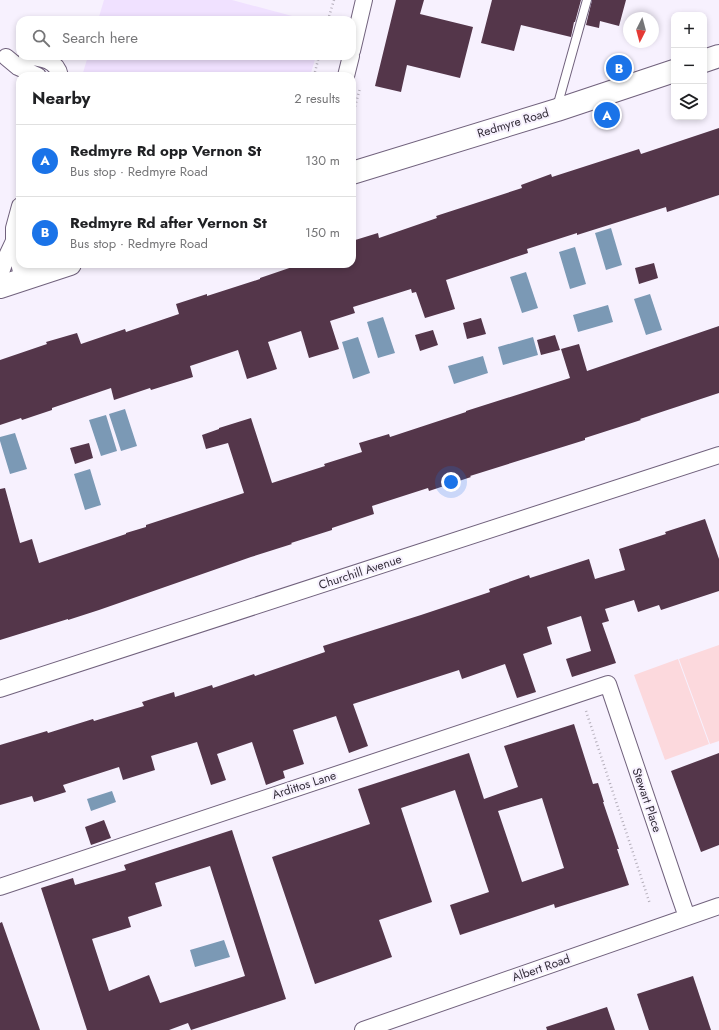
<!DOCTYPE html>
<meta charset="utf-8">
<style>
:root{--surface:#fff;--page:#f6f6f6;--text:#202124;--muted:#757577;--line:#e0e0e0;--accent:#1a73e8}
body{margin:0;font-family:Jost,sans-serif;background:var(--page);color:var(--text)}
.controls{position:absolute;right:12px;top:12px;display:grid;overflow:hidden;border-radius:8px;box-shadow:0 2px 6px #0003}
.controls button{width:36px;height:36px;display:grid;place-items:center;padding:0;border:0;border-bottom:1px solid var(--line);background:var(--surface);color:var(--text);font:20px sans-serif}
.compass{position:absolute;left:623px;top:12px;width:36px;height:36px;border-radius:50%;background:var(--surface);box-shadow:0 2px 6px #0003;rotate:186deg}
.you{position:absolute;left:451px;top:482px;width:14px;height:14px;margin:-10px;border:3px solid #fff;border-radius:50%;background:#1a73e8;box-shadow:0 0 0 6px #1a73e833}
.badge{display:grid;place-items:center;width:26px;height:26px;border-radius:50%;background:var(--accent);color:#fff;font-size:13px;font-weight:700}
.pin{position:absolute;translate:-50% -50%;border:2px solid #fff;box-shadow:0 1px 4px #0006}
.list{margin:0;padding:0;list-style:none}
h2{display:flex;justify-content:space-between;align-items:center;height:52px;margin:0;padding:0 16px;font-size:17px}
h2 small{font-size:13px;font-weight:400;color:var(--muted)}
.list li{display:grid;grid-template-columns:26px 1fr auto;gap:12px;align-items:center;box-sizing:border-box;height:72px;padding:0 16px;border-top:1px solid var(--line)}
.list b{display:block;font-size:15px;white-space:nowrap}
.list p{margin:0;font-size:13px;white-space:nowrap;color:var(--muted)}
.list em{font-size:13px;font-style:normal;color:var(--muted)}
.icon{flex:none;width:22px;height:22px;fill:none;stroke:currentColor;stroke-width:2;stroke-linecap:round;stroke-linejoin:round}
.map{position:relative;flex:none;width:719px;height:1030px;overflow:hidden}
.search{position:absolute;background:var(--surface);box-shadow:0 2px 6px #0003;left:16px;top:16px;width:340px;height:44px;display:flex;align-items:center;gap:10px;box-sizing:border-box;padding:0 14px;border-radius:12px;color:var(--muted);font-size:15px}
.panel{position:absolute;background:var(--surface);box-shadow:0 2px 6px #0003;left:16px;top:72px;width:340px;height:196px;border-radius:12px}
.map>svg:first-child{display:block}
.built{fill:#f0e1ff}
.green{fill:#fcd9dd}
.water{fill:#7b99b5}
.building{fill:#54364a;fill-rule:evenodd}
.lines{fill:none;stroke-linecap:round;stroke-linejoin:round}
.lane-casing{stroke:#71627d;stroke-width:10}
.street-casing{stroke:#71627d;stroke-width:18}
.secondary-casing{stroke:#71627d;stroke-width:24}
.path{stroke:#b5afbb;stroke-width:2.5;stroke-dasharray:1 3;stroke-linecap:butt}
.lane{stroke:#fff;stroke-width:8}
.street{stroke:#fff;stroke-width:16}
.secondary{stroke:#fff;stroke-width:22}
.labels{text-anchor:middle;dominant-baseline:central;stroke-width:4;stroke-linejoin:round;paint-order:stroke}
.street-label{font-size:12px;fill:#332d39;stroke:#f7f1fe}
</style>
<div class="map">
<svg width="719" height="1030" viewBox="0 0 719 1030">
<rect width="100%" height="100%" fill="#f7f1fe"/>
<path class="built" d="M104,0h128l75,20h-209z
M88,56h228l-6,20h-228z"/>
<path class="green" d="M719,645v96l-9,3 -31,-85z
M678,659l31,85 -44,16 -31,-85z"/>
<path class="water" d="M611,228l11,37 -16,5 -11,-37z
M575,247l11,37 -16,5 -11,-37z
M526,272l12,36 -16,5 -12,-36z
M650,294l12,36 -16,5 -12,-36z
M608,305l5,17 -35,10 -5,-17z
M383,317l12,36 -17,5 -11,-36z
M358,337l12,36 -17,6 -11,-37z
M533,337l5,18 -35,10 -5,-18z
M483,356l5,17 -34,11 -6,-18z
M125,409l12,37 -16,5 -12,-37z
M106,415l11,36 -16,5 -12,-36z
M15,433l12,36 -17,5 -10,-33v-4z
M90,469l11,36 -16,5 -11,-36z
M112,791l4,11 -25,9 -4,-12z
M224,940l6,17 -35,10 -5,-17z"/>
<path class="building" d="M396,0h28l-4,14 53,13 -13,51 -53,-13 -6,27 -26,-6z
M492,0h89l-6,22h-1l-3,15 -50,-12 -7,26 -33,-8z
M592,0h34l-7,26 -19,-5 -1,7 -13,-3z
M719,128v67l-52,17 -1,-5 -89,28v-2l-50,16 1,4 -82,27 9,29 -30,9 -9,-26 -4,1 -1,-4 -58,18 2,6 -25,8 9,28 -30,9 -8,-27 -33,11 9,27 -30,10 -9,-29 -48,16 3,11 -42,13 -1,-2 -36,12 -3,-12 -59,20v2l-30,10 -1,-2 -21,7v-65l47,-16 -1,-2 31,-9 4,11 44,-15 1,3 53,-18 -3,-10 31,-10v2l53,-17v-1l41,-14h51v-23l26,-8 1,5 58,-20 -1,-2 86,-28 -1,-3 30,-11 1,3 87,-28 2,5z
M654,263l4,15 -19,6 -4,-16z
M481,318l5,16 -19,5 -4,-16z
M719,326v67l-79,26 1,1 -56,18v2l-115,36 1,1 -42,14 -1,-3 -56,18 2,8 -42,14v2l-41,13 1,1 -41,13 -152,53 -31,10v-1l-68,21v-151l5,-1 15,55 12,-4 7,24 87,-29v-1l20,-6v-2l98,-32 -16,-50 -22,6 -4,-14 17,-6v-1l32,-10 21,65 53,-17 -1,-2 38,-12 -3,-9 30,-9 1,3 76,-25v-1l104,-33 -9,-29 18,-5 8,27z
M433,330l5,15 -18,6 -5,-16z
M555,335l5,15 -19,5 -4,-15z
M89,443l4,15 -18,6 -5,-16z
M705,519l14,40v32l-58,19 -2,-5 -21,7 -4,-12 -29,9 4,12 -7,2 14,40 -44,14 -6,-18 25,-8 -10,-35 -34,11 5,17 -29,10 13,38 -19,6 -12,-34 -43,15 -3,-9 -106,34 15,42 -19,7 -13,-37 -43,14 11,34 -21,7 2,7 -19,7 -14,-43 -35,12 9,26 -15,5 -14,-43 -46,14 4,14 -32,10 -4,-13 -56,18 3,7 -32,10 -2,-6 -32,9v-60l47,-14 1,2 45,-14 1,2 50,-15 -2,-4 32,-10 1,5 37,-12 1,3 41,-14 1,2 70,-24 -2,-6 98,-31 69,-23 -1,-3 40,-14 1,3 59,-19 6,20 30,-9 -6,-21 47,-15 -1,-2z
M574,724l19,60 5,-1 6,19h-1l16,47h-2l12,36 -74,23 -1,-4 -94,31 -10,-30 39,-13 -34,-102 -54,18 31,94 -53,18 13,37 -77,27 -43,-127 98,-33 -12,-35 111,-36 15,46 34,-12 -14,-41zM542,798l22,70 -42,14 -24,-71z
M719,753v92l-18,7 -30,-81z
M104,820l7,18 -20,7 -6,-18z
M232,830l54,169 -95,31 -3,-7 -19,7h-82l-46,-142 32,-10 2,7 51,-15 -2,-5zM210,866l35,110 -85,27 -11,-28 -40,16 -17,-52 39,-12 -3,-10 34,-11 -7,-23z
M2,922l38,108h-40v-107z
M693,976l18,54h-62l-12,-36z
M607,1007l8,23h-68l-1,-3z"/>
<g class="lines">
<defs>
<path id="lane" d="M557,107l30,-107"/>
<path id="street" d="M352,51l12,-51
M27,56c15,2 30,4 33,20
M6,57l12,10 20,9
M346,76l5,-20
M20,206l-6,22v13l9,39
M0,275l6,-17 8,-17
M0,689l719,-234
M0,887l608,-203 71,210 8,23
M363,1030l356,-124"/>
<path id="secondary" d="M704,61l15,-5
M352,173l205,-63 117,-39
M0,287l70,-23"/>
</defs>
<use href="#lane" class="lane-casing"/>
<use href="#street" class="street-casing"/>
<use href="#secondary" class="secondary-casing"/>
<path class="path" d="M328,20l6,-20
M314,76l5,-20
M352,118l8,-30
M586,711l64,193"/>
<use href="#lane" class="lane"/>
<use href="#street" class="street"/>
<use href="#secondary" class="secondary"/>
</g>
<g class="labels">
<g class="street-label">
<text transform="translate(513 123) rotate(-17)">Redmyre Road</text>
<text transform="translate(360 572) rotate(-18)">Churchill Avenue</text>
<text transform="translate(304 785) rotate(-18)">Ardittos Lane</text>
<text transform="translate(647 800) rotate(71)">Stewart Place</text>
<text transform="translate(541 968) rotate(-19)">Albert Road</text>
</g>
</g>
</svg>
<div class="controls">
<button>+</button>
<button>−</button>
<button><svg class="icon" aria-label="layers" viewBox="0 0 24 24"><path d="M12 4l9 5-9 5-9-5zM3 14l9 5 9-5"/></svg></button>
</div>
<svg class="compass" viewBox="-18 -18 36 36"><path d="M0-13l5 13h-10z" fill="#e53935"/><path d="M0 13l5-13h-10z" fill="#757577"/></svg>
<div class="you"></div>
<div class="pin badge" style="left:607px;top:115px">A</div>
<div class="pin badge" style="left:619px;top:68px">B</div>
<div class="search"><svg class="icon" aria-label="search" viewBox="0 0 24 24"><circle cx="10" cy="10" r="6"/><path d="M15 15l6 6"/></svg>Search here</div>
<section class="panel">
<h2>Nearby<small>2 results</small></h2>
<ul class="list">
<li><span class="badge">A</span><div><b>Redmyre Rd opp Vernon St</b><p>Bus stop · Redmyre Road</p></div><em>130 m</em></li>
<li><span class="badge">B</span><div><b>Redmyre Rd after Vernon St</b><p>Bus stop · Redmyre Road</p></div><em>150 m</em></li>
</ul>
</section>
</div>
